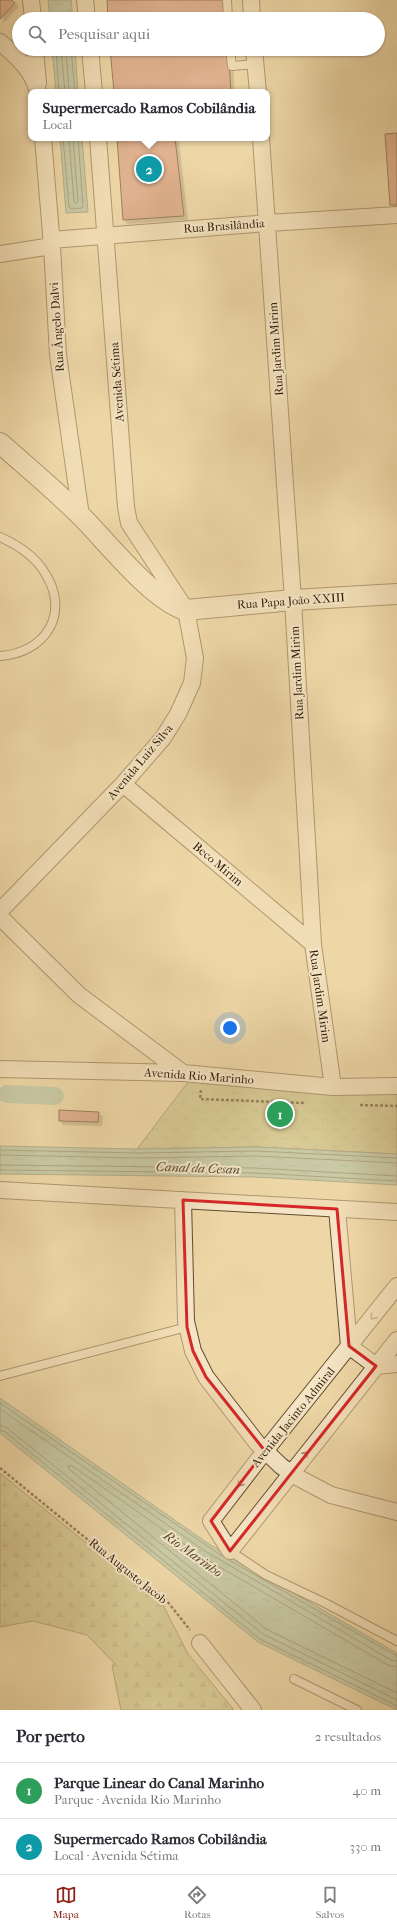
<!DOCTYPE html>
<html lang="pt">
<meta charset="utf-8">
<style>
:root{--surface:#fff;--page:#f2f2f3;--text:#2b2b33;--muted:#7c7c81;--line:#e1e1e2;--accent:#8f2418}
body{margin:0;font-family:"IM FELL French Canon",serif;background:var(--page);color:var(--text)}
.you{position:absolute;left:230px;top:1028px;width:14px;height:14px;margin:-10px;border:3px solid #fff;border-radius:50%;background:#1a73e8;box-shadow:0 0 0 6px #1a73e833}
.badge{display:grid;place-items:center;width:26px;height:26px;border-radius:50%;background:var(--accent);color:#fff;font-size:13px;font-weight:700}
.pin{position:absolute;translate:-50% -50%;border:2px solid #fff;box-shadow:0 1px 4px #0006}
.popup{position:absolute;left:28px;top:89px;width:242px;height:52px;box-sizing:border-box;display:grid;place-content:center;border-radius:8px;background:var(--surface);filter:drop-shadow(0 1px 3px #0005);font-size:13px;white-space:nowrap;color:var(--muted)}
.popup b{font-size:15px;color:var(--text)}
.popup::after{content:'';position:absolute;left:50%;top:100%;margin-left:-8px;border:8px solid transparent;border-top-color:var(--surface)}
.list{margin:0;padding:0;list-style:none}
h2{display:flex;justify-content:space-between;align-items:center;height:52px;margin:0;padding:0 16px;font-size:17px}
h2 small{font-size:13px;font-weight:400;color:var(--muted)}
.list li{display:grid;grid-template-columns:26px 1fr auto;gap:12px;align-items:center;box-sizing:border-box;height:56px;padding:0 16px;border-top:1px solid var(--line)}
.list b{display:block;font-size:15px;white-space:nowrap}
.list p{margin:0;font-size:13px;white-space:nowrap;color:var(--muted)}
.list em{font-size:13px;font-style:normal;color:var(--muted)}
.icon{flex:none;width:22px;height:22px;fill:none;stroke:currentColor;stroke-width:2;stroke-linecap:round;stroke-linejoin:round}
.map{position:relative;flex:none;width:397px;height:1710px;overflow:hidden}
.search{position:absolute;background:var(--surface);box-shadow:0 1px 3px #0004;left:12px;right:12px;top:12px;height:44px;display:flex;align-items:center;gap:10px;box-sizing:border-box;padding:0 14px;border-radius:22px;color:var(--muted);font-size:15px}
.sheet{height:164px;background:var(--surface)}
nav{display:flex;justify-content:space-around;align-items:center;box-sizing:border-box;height:56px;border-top:1px solid var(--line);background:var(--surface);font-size:11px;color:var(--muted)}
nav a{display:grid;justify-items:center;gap:2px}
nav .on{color:var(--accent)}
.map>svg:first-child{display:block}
.forest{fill:url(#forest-firs);stroke:#7a6c43}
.park{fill:url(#park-crowns);stroke:#7a6c43}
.water{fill:url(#water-ripples);stroke:#737b63}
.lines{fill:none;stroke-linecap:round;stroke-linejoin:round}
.shore{stroke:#686b54;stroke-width:1}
.canal{stroke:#9bbaa3;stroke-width:18}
.building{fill:#ce8571;stroke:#361c04;filter:url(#shadow)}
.service-casing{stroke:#644b2d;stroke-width:10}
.minor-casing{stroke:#644b2d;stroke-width:18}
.tertiary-casing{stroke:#644b2d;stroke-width:22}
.path{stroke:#361c04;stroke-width:2.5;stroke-dasharray:3 2;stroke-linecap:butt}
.service{stroke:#f4e5c6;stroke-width:8}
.minor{stroke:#f4e5c6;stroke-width:16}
.tertiary{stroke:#f4e5c6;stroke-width:20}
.oneway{stroke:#9e8b6f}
.marked{fill:none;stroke:#d62828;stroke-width:3;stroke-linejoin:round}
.labels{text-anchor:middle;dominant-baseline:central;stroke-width:4;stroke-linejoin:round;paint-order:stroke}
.street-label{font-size:12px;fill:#361c04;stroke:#f4e5c6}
.water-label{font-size:13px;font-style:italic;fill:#544b34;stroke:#f4e5c6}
</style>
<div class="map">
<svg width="397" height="1710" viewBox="0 0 397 1710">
<defs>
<pattern id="forest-firs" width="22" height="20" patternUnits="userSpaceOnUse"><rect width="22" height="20" fill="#bfbc82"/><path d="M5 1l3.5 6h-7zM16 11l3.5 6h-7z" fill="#a5a16f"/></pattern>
<pattern id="park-crowns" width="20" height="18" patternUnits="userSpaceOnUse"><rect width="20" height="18" fill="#bfbc82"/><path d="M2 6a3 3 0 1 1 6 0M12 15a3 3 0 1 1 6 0" fill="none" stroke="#a5a16f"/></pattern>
<pattern id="water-ripples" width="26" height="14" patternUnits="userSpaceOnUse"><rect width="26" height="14" fill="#9bbaa3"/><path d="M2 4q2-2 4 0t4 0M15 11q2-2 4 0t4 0" fill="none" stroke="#869f8b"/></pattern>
<filter id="shadow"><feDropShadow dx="3.5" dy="3.5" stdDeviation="0" flood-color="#0004"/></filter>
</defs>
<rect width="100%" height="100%" fill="#eed7a7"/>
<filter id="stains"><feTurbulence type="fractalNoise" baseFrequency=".005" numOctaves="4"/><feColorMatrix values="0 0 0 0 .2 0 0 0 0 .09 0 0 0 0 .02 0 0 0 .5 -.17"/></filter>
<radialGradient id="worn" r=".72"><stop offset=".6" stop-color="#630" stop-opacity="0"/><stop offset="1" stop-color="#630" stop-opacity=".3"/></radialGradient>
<path class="forest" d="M0,1473l163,132 25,49 46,56h-113l-9,-44 2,-3 -27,-28 -54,-14 -33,6z"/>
<path class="park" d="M188,1082l209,9v63l-140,-7 -120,2z"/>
<path class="water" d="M48,0h23l2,19h-23z
M52,49h23l3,43h-22z
M60,138h22l6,74 -22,1z
M0,1146l137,3 120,-2 140,7v31l-143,-8 -254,-3z
M0,1398l209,146 188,109v57l-139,-68 -258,-209z"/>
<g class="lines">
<path class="shore" d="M56,49l3,43
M61,49l4,43
M66,49l3,43
M71,49l4,43
M63,138l6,69 2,2 11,-1 1,-2 -5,-68
M69,138l5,64 2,2 2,-3 -5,-63
M0,1150l137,3 120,-2 140,7
M0,1155l137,3 120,-2 140,7
M0,1165l255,3 142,8
M0,1170l255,3 142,8
M0,1403l222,153
M0,1409l205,142 186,109 6,1
M0,1425l7,3 256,206 134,66
M0,1430l4,1 256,208 137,67
M229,1560l168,96
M397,1667l-9,-2 -187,-109 -130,-91 -3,1 1,3 197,160 131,64"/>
<path class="canal" d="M7,1094l48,2"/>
</g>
<path class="building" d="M0,0h11l4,3 -15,16z
M107,0h117l2,19h-118z
M110,49h118l3,43h-117z
M397,133v72h-7l-5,-71z
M117,138h58l9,78 -61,4z
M59,1110l40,2 -1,10 -39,-1z"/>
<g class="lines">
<defs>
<path id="service" d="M227,0l1,19
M230,49l2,17 24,-2
M0,537c18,8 35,19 45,36 26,41 0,80 -45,83
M0,1376l187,-49
M230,1551l36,24 59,28 72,38
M294,1679l63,31"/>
<path id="minor" d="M31,0l2,19
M85,0l2,19
M251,0l1,19
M0,42c17,15 32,27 38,50
M35,49l3,34
M90,49l4,43
M254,49l4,43
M43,138l9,108 6,109 23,161
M261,138l32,462 20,344 20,143
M51,240l217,-17 129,-8
M0,254l52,-8
M123,784l190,160
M0,911l123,-127 40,-46 15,-24 14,-31 3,-25 -9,-48 -57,-87 -3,-16 -28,-369
M0,917l79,78 104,78
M0,1069l183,4 150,14 64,-1
M0,1190l397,22
M183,1200l3,121 7,30 13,26 51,66 24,23 16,11 34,18 66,17
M337,1209l12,137 27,20 21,-2
M397,1286l-132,165 -54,70 19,30 167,-211
M200,1643l53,67"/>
<path id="tertiary" d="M0,443c27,24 56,48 82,74 25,25 71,84 104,93l107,-10 104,-6"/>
</defs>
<use href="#service" class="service-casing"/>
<use href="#minor" class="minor-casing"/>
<use href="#tertiary" class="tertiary-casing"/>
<path class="path" d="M201,1090l-1,9 105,4
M360,1105l37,1
M0,1468l115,94 48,34 27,34"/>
<use href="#service" class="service"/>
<use href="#minor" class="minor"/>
<use href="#tertiary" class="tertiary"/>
</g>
<defs><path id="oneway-chevron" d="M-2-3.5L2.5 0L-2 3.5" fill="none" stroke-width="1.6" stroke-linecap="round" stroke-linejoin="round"/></defs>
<g class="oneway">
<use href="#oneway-chevron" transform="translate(373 1317) rotate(128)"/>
<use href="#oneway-chevron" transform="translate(306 1454) rotate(-51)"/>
<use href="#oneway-chevron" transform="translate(240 1484) rotate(127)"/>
</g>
<path d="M0 0H397V1710H0ZM183,1200l154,9 12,137 27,20 -146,185 -19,-30 54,-70 -59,-74 -13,-26 -6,-24z" fill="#eed7a7" fill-opacity=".55" fill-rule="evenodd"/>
<path class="marked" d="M183,1200l154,9 12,137 27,20 -146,185 -19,-30 54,-70 -59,-74 -13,-26 -6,-24z"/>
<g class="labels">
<g class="street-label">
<text transform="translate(224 226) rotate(-4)">Rua Brasilândia</text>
<text transform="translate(57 327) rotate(-94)">Rua Ângelo Dalvi</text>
<text transform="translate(276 349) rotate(-94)">Rua Jardim Mirim</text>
<text transform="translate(117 382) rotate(-94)">Avenida Sétima</text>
<text transform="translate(291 601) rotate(-4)">Rua Papa João XXIII</text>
<text transform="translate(297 673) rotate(-93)">Rua Jardim Mirim</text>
<text transform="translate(140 762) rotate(-50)">Avenida Luiz Silva</text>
<text transform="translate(218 864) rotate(40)">Beco Mirim</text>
<text transform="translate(320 996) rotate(82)">Rua Jardim Mirim</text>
<text transform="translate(199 1076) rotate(4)">Avenida Rio Marinho</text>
<text transform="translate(293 1417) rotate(-51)">Avenida Jacinto Admiral</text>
<text transform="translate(128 1571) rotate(39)">Rua Augusto Jacob</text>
</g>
<g class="water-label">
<text transform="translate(198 1168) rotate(2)">Canal da Cesan</text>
<text transform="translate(193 1554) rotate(36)">Rio Marinho</text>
</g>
</g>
<rect width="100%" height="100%" filter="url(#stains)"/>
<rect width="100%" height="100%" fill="url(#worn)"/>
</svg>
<div class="you"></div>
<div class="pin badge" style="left:280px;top:1114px;background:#2e9e5b">1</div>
<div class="pin badge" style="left:149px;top:169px;background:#0f9aa8">2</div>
<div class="popup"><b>Supermercado Ramos Cobilândia</b>Local</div>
<div class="search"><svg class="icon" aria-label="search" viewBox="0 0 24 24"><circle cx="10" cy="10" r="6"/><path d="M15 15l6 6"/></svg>Pesquisar aqui</div>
</div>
<section class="sheet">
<h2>Por perto<small>2 resultados</small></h2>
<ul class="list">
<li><span class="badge" style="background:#2e9e5b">1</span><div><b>Parque Linear do Canal Marinho</b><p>Parque · Avenida Rio Marinho</p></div><em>40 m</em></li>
<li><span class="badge" style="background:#0f9aa8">2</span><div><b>Supermercado Ramos Cobilândia</b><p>Local · Avenida Sétima</p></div><em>330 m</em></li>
</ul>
</section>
<nav>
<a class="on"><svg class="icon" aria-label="map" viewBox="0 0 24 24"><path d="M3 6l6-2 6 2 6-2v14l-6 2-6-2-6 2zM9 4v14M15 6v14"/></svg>Mapa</a>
<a><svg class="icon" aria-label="directions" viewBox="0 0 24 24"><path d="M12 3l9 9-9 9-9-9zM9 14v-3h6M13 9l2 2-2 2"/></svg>Rotas</a>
<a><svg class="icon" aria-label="saved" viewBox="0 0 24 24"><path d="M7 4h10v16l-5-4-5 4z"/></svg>Salvos</a>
</nav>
